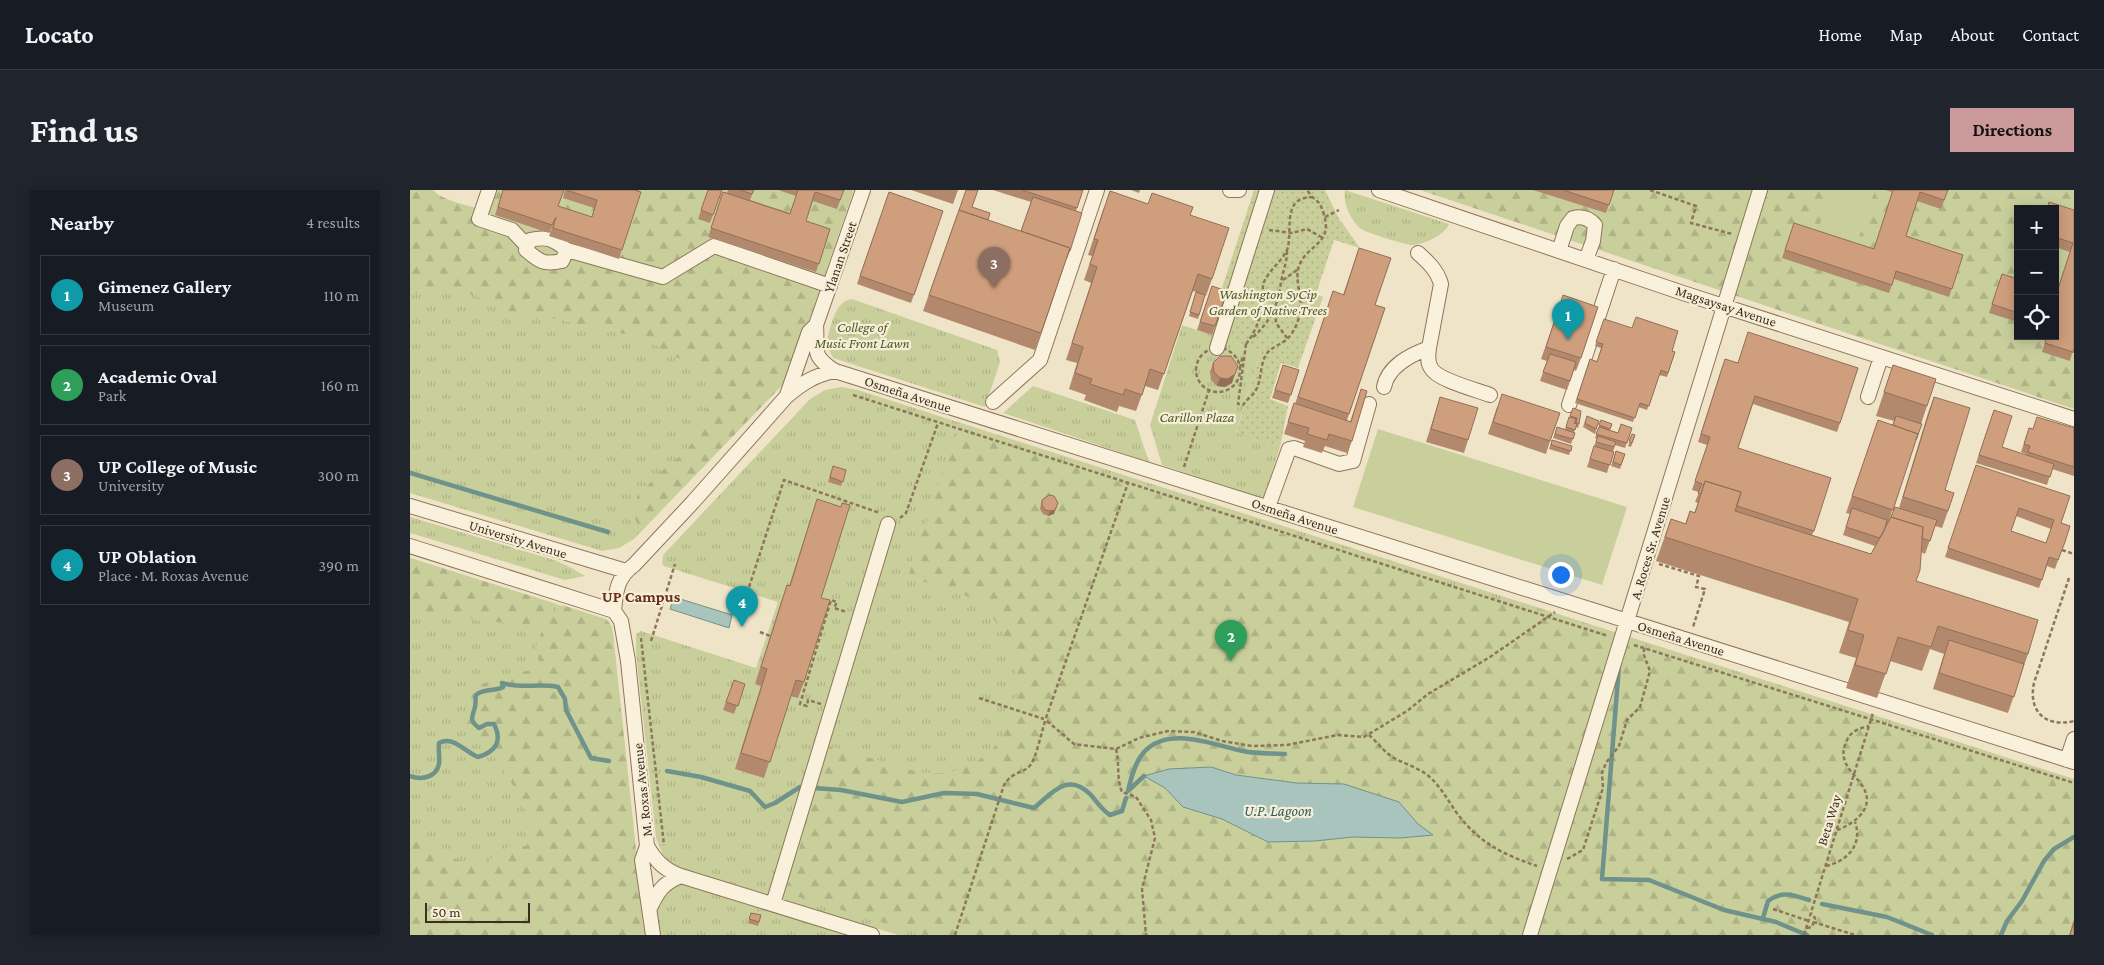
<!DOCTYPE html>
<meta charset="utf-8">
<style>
:root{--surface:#171b24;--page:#20242c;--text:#f1f3f6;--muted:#9ea1a6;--line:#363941;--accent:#cc999b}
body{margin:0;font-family:"Crimson Pro",serif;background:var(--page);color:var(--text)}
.controls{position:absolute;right:15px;top:15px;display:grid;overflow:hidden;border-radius:0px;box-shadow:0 2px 12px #0003}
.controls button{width:45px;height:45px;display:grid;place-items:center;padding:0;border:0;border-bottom:1px solid var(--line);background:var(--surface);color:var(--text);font:25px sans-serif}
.scale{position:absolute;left:15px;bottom:12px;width:105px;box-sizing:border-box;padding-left:5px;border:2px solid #3d2e20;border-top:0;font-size:14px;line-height:18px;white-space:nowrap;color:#3d2e20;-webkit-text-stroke:4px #f7eed8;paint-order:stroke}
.you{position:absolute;left:1150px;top:384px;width:18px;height:18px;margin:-12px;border:4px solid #fff;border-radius:50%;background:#1a73e8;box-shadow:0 0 0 8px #1a73e833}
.badge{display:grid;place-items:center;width:32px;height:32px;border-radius:50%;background:var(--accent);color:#fff;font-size:16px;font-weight:700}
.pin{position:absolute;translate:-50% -41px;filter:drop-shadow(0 1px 2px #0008)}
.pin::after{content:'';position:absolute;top:26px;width:18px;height:15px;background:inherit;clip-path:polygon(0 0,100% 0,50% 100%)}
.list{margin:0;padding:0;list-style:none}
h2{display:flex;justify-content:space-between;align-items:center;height:65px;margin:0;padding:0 20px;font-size:21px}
h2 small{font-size:16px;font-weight:400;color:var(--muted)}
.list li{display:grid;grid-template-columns:32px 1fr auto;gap:15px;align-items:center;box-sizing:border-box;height:80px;margin:0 10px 10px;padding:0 10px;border:1px solid var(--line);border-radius:0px}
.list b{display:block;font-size:19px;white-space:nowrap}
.list p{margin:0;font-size:16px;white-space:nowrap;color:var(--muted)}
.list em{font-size:16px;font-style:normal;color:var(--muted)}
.icon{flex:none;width:28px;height:28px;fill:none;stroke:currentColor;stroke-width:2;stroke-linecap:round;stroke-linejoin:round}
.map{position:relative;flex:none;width:1664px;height:745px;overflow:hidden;border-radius:0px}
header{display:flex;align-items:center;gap:30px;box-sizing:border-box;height:70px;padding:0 25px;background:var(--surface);border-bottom:1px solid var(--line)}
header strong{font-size:24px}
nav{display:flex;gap:28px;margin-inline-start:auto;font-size:18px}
.intro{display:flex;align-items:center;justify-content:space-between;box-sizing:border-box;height:120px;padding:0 30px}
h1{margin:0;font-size:35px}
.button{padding:12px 22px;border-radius:0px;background:var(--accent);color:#111;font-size:18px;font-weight:700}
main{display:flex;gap:30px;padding:0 30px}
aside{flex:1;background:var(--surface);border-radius:0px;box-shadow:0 2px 12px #0003}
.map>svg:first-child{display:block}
.grass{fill:url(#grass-tufts)}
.forest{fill:url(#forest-firs);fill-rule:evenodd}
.garden{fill:url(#garden-dots)}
.pitch{fill:#c9cf9b}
.water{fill:#a9c4bc;stroke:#6f938a}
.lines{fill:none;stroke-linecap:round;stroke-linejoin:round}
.stream{stroke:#6f938a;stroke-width:4.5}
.minor-casing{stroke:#8d765c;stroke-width:16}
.path{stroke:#8d765c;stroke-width:2.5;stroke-dasharray:4 2.5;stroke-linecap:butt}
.minor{stroke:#faf1dc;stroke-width:14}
.wall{fill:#b2896c;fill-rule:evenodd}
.shaded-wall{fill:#916f58}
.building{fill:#cf9f7d;stroke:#916f58;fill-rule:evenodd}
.labels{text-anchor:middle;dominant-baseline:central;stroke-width:4.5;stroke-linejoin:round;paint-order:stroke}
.street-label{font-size:14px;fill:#3d2e20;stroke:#f7eed8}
.park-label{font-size:14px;font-style:italic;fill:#4d5a26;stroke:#f7eed8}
.water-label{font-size:15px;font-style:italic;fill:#2f5d5a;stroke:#f7eed8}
.quarter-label{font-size:16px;font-weight:bold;fill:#6b2e1e;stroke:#f7eed8}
</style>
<header>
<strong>Locato</strong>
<nav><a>Home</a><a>Map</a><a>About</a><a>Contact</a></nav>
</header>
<div class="intro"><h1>Find us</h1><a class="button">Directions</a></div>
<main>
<aside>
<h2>Nearby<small>4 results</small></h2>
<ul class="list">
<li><span class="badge" style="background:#0f9aa8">1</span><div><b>Gimenez Gallery</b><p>Museum</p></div><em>110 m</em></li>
<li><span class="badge" style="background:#2e9e5b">2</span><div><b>Academic Oval</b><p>Park</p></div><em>160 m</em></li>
<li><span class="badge" style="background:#8d6e63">3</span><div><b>UP College of Music</b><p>University</p></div><em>300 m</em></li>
<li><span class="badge" style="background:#0f9aa8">4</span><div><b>UP Oblation</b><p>Place · M. Roxas Avenue</p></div><em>390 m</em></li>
</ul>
</aside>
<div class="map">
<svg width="1664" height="745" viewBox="0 0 1664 745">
<defs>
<pattern id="grass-tufts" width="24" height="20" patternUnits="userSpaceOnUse" patternTransform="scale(1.25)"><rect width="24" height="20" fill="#c9cf9b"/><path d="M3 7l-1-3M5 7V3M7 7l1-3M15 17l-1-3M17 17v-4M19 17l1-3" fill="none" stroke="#aeb285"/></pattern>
<pattern id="forest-firs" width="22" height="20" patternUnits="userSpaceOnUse" patternTransform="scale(1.25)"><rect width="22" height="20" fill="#c9cf9b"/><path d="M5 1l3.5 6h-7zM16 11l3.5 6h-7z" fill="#aeb285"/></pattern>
<pattern id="garden-dots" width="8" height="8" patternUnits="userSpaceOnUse" patternTransform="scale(1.25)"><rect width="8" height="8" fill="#c9cf9b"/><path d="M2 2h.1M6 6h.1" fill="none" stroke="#aeb285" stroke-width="1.8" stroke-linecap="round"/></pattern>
</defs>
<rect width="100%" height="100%" fill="#f0e4c8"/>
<path class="grass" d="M935,0l104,34c-3,10 -27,22 -38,21 -8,-1 -40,-11 -48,-15 -11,-6 -21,-28 -18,-40z
M0,52l379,136 -155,161 -15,9 -17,3 -192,-58z
M442,109l145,51 3,12 -15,45 -152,-49 -7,-15c5,-15 8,-42 26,-44z
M772,135l79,26 -25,81 44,15 -17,52 -101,-34 -12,-40z
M623,196l102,34 14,42 -146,-49z
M431,197l17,3 1216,389v156h-1176l-221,-68 -13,-10 -8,-19 -20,-185v-19l5,-3 115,37 22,-66 -114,-36 -2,-3 1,-8 147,-156 15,-9z
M0,327l144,43 14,6 17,10 -20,4 -155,-47z
M0,368l199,63 4,12 32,302h-235z
M263,690l189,55h-203l-5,-34z"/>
<path class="forest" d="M0,0h23c9,11 41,17 56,21l7,-21h358l-65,188 -149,154 -6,-17 3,-19 28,-28 24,-19 10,-20 18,-49 -74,-42 -92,-20 -42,-4 -33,-19 -38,-3 -25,1 -3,-3z
M1010,0h654v219zM1608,19h37v127h-37z
M546,240l1118,356v149h-1150l-138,-42 44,-147 88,26c18,3 36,1 52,-7 62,-31 59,-115 12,-159 -16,-15 -53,-22 -74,-29zM801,577l25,8 61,8 47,1 55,18 19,22 14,11 -32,3 -47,-1 -38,4 -47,1 -46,-23 -39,-12 -18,-19 -20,-12 24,-7z
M0,368l147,46 -19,25 -46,-8h-12l-28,-9 -42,1z
M152,415l44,14 6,8 33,308h-235v-101l14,12 37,15 16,4 16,-7 16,-12h17l8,-15 -16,-38 -31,-48 -16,-7 -9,-14 7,-16 5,-22 66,-19 -4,-20 5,-14z"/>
<path class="garden" d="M844,0h71l13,27 22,31 -26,-8 -18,54 7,3 -25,71 -17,-5 -11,36 18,7 -8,41 -44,-14 25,-82 -54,-17z"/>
<path class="pitch" d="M1421,0h44l-21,62 -39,-13z
M968,239l249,78 -25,78 -249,-78z"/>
<path class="water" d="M264,407l58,18 -3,13 -59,-19z
M801,577l25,8 61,8 47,1 55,18 19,22 15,11 -33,3 -47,-1 -38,4 -47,1 -46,-23 -39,-12 -18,-19 -21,-12 25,-7z"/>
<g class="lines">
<path class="stream" d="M0,283l198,59
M1209,476l-17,213 47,1 75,30 52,12 31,13
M257,581l34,6 49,14 15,16 10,-4 25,-16 41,3 61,12 42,-9 33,1 57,14c18,-15 34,-37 57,-13 6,7 11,15 19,20l12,-4 4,-13
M0,586c11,4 26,2 29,-12 1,-7 -1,-14 0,-21 14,-8 26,9 39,14 17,-5 25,-15 16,-33h-7l-8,4c-10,-8 -7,-10 -4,-21 1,-4 0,-8 1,-12 8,-7 18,-3 27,-8l-1,-4c18,6 38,0 56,4l7,12 1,11 25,48 18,3
M719,600l15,-14
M718,601c3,-13 7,-29 16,-39 25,-27 69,-7 99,-1 13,3 28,2 42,3
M1412,714l65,13 45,18
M1353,728l5,-17c15,-11 25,-6 41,-1
M1591,745l6,-14 15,-20 22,-40 10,-12 20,-12"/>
<defs>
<path id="minor" d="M79,0l-10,29 33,11 15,16
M820,0h9
M969,0l304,103 391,126
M157,60l-5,11c-18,4 -22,1 -36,-11l4,-10c17,-4 23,-1 37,10l96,27 51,-31 116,40
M1149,61l8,-25 6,-8c9,-2 16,0 22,7l-2,16 -7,19
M1008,63c10,9 19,17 23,31l-12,64c-1,7 -2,14 2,20 6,12 46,22 59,27
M807,158l50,-158
M425,181c-25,-16 -17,-21 -19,-46l47,-135
M974,197c4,-21 26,-32 45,-39
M377,205l22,-63 5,-5
M1458,207l13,-40
M583,212l47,-42 57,-170
M1159,215l45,-136
M0,316l216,65
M858,317l21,-58 5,-1 45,16 14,-3 16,-57
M0,356l204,65
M204,421c2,-20 3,-34 20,-46l59,-63 93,-105c16,-14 29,-22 49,-26l1239,391
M204,421l7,10 7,40 19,185c9,15 17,24 34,30l191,59
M1657,570l7,-21
M237,656l-5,14 11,75
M363,714l115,-380
M240,718c8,-17 13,-25 31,-32
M1120,745l230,-745"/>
</defs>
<use href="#minor" class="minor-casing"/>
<path class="path" d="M1240,0l46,16 -5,17 41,11
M915,27l14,-7
M859,40l23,3 15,-4 16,9
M873,90l14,-10
M865,122l1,11 11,15
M843,147c18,-16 25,-32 28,-55 2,-11 6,-20 6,-31
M836,154l-8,60 5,1c4,-6 11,-10 14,-17 5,-11 3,-27 11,-36 6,-6 14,-8 19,-13 7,-6 12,-19 13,-27 3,-15 -6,-32 -1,-46 8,-22 34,-21 25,-51 -2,-8 -5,-14 -12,-18
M836,154c10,-12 15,-28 17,-43 0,-6 -1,-14 1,-19 5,-12 18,-21 23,-32 7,-19 -7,-52 25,-53l-5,-7
M786 180a22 22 0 1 1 44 0a22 22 0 1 1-44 0Z
M830,178l3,-13
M443,205l755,241
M774,277l25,-77
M490,328l6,-5 32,-90
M1652,360l12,4
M1249,374l40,12 -3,11 9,2 -12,38
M1659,388l-35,105c-6,28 11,45 40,38
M339,397l35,-107 96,33
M350,442l10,4
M231,448l23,207
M241,451l24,-77
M1224,455l440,138
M569,508l65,21
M411,514l-13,-4 -1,6 -7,-2 31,-104 6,2 -3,6 13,4
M636,528l82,-235
M637,531l27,23 42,5 23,-11 29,-7 26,1 28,9 30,5 35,-1 51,-10 26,2 43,-26 21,-17 62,-37 65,-45
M959,545c8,7 16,18 25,23 13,7 26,10 37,20 10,10 17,22 25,34 23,31 46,42 81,54
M706,559c4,16 0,28 6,43l14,5 15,23 4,18 -13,51 4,46
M1427,640c17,-6 39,-22 26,-43 -10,-16 -27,-25 -16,-47 4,-9 13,-12 22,-14
M1157,669l16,-9 20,-62 -1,-15 4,-10 13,-17 8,-26 13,-13 10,-36 -7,-18 2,-5
M1416,676c22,-5 37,-22 29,-44
M1363,719l36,12
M1403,732l42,13
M1397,738l5,-1 3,-9 -4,-5
M545,745l49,-150c9,-15 21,-11 28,-22 4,-7 10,-32 13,-42
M1394,745l69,-222"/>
<use href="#minor" class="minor"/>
</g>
<path class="wall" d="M93,0l55,16 34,11 2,-9 -31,-10 2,-8h74l-20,69 -70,-23 4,-11 -4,8 -54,-18z
M298,0h14l-12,33 -12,-4z
M318,0h26l-4,10 40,13 6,-17 -18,-6h66l-7,19 -24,-8 -7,20 24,8 -14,43 -108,-35 15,-45 4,1z
M501,0h47l-5,14z
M583,0h90l-7,21 -6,40 -3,8h-1l-31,91 -112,-39 30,-85 6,-16 13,-3 16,13 33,11 10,-29z
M721,0h9l-1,3z
M1123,0h81l-8,23z
M1475,0h63l-7,19 -24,-8 -11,35 57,19 -14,42 -55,-18 -5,14 -107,-35 12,-35 80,26 18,-57z
M479,2l54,19 -32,92 -54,-19z
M738,14l42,11 22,64 -6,17 -1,-1 -7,24 -9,-3 7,-24 -3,-1 -35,99 -13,-4 -9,25 -17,-5 -2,6 -33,-12 2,-5 -17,-6 8,-26 -11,-3 25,-77 -7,-3 8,-24 -4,-1 16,-48z
M1645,19l19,1v143h-2l-2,8 -28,-9 5,-16h8l2,-44 13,-40 -15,-5z
M949,58l16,57 10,3 -38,112 3,2 11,-33 -9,52 -5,12 -22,-7 -3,7 -19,-6 2,-6 -21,-7 10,-31 1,1 38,-113 10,4z
M1592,84l16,5v43l-29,-9z
M802,96l15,5 -15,44 -15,-5z
M1149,118l22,50 -5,13 -2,-1 -7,20 -27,-9 7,-20 -6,-2z
M1194,129l71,33 -8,25 -8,-2 -12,35 -9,-3 -5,15 -58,-19 15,-44 7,2 4,-13 -6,-2z
M1338,142l92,91 -3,9 -84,-28 -15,44 76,83 -2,4 59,19 4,-8 -32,-11 7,-21 -4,-1 32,-93 14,5 2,-4 -18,-5 17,-51 34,41 -38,114 6,-13 4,1 29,-95 6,-16 14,114 -6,17 -7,-2 -10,28 -4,-2 -5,29 112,73 -20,59 -75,-24 11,-35 -14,-5 -8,22 -32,-10 -13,37 -31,-10 10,-30 -17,-5 10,-31 -193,-61 15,-42 14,5 5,-13 4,2 4,-10 -3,-1 4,-10 -7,-2 15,-45 -9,-3 24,-75 16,-4z
M803,173l19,20 -7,4 -8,-1 -6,-6 -1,-8z
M873,175l16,5 -11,33 -16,-5z
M1030,207l28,43 -4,13 -38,-11z
M1087,217l53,34 -4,13 -58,-20z
M1163,218l6,16 -1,4 -2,-1 -2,5 1,1 -4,11 -18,-6 4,-11 8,2z
M1584,220l8,37 24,8v-1l-5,-2 8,-24 4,1 41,-1v48l-22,-7 -5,16 -71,-22z
M1177,226l12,5 -4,13 -12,-7z
M1191,230l11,4 -2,6 8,3 14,-5 -7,20 -10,-3 -8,28 -20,-6 7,-21 3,-7 -2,-1z
M1222,244l3,1 -4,12 -3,-1z
M1142,250l20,6 -3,9 -20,-6z
M1206,261l9,3 -5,15 -9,-3z
M1566,275l85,58 9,3 -15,43 -8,-3 -8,22 -94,-31zM1606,326l35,13 -5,14 -35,-12z
M423,276l13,4 -5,16 -13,-4z
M407,309l4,99 -17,84 -6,16 -8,-2 -26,82 -29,-9 26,-83 -6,-2 26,-82 6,-17 2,1z
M632,310l12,14 -6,2 -5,-2 -3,-5 1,-5z
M324,490l11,4 -11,30 -11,-4z
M341,723l10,2 -3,11 -10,-3z
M1664,729v16h-5z"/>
<path class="shaded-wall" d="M825,184l-3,9 -7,4 -8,-1 3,-8z
M648,313l-4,11 -6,2 2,-5z"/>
<path class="building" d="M93,0h61l-6,16 34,11 5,-17 -31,-10h68l7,2 -19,58 -69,-22 3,-11 -4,8 -54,-18z
M298,0h14l-9,25 -12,-5z
M330,0h14l-2,4z
M388,0h46l-4,10 -25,-8 -9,29 24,8 -11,35 -108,-36 12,-36 67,22z
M556,0h12l-6,17 18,6 -2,7 -29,-10z
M612,0h61l-6,18z
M1153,0h51l-5,15z
M1483,0h55l-4,10 -24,-8 -14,44 57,19 -11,34 -56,-18 -4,14 -107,-35 9,-27 80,26z
M700,1l38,13 4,-11 41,14 -3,8 39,13 -17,51 -14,-5 -34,100 -14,-5 -8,26 -17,-6 -2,6 -33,-11 2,-5 -17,-6 8,-26 -11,-4 25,-76 -7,-3 8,-24 -4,-1z
M479,2l54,19 -29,84 -54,-19z
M623,7l49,16 -12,38h-1l1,-3 -49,-17z
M1639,12l25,8v138l-1,4 -28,-9 2,-7h8v-45l2,1 16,-49 -18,-6v-28h-8z
M549,20l111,38 -29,85 -112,-38z
M949,58l32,10 -16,47 10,3 -36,106 -51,-17 35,-106 11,4z
M1592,84l16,5v34l-26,-9z
M802,96l15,5 -12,35 -15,-4z
M786,102l9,3 -6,20 -9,-3z
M1153,105l35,12 -17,51 -35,-11z
M1226,127l42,14 -6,20 3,1 -7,21 -7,-3 -12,36 -9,-3 -5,15 -58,-19 13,-40 7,3 6,-18 -7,-2 8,-23 28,9z
M1338,142l110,36 -18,55 -85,-27 -17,52 93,30 -17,53 -77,-25 4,-14 -36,-11 -4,13 -3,-1 4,-9 -7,-3 15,-44 -9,-3 24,-75 13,4z
M1140,164l26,8 -6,19 -27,-9z
M810,166h11l7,10 -3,8 -7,5 -8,-1 -6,-6 -1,-9z
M873,175l16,5 -8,25 -16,-5z
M1483,175l43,14 -9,27 -43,-14z
M951,199l6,2 -15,50 -23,-7 -2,6 -20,-6 2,-6 -21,-6 6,-19 57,19z
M1092,204l58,19 -10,28 -57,-19z
M1030,207l38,11 -10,32 -37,-11z
M1524,207l36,11 -25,82 9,3 -6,18 -45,-14z
M1163,218l8,3 -2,13 -3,-1 1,-5 -7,-2z
M1584,220l18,6 -10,31 52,17 -4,13 -71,-22z
M1177,226l12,5 -3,8 -11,-6z
M1486,226l26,8 -6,16 2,-6 -25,-9z
M1159,227l7,2 -2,4 3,1 -2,6 -9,-3z
M1627,227l37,11v39l-46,-15 2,-6 -6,-2 5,-16 4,1z
M1191,230l11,4 -2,5 -11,-4z
M1468,230l40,14 -25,76 -41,-14z
M1211,234l11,4 -5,15 -31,-9 3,-7 19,6z
M1147,237l18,6 -2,6 -18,-5z
M1222,244l3,1 -3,8 -3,-2z
M1188,246l18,6 -2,5 -18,-5z
M1142,250l20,6 -1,5 -20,-6z
M1184,256l20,6 -4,13 -20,-6z
M1206,261l9,3 -4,11 -8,-3z
M1566,275l94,31 -9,27 9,3 -5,16 -7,18 -9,-3 -7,23 -94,-32zM1609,318l35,12 -8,23 -35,-12z
M423,276l13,4 -3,12 -13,-5z
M1295,291l36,11 -6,19 136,43 20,-37 32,10 -3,43 -4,11 122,39 -10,34 -90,-28 -7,21 -33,-10 -12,37 -31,-9 9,-30 -16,-5 10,-31 -193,-62 6,-18 15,5 4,-13 5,2z
M639,305l5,1 4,7 -3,7 -5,1 -5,-1 -3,-5v-5z
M407,309l24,8 1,-4 8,2 -29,93 9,2 -26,82 -8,-2 -26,82 -29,-9 26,-84 -6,-2 26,-82 3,1z
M1485,317l42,13 -7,21 -8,-3 1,-11 -32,-10z
M1442,318l35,12 -3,11 -4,7 -34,-11z
M1539,450l75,24 -10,33 -75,-24z
M324,490l11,4 -7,22 -12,-4z
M341,723l10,2 -2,7 -10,-3z
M1664,732v13h-4z"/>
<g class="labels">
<g class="street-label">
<text transform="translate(430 67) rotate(-71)">Ylanan Street</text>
<text transform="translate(1316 116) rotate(18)">Magsaysay Avenue</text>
<text transform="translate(498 204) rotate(18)">Osmeña Avenue</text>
<text transform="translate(885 326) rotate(18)">Osmeña Avenue</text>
<text transform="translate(108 349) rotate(17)">University Avenue</text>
<text transform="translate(1240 358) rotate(-73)">A. Roces Sr. Avenue</text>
<text transform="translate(1271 448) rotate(17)">Osmeña Avenue</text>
<text transform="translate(232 600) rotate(-96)">M. Roxas Avenue</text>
<text transform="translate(1419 630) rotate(-73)">Beta Way</text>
</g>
<g class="park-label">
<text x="858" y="104">Washington SyCip<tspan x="858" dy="16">Garden of Native Trees</tspan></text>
<text x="452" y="137">College of<tspan x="452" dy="16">Music Front Lawn</tspan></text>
<text x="787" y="227">Carillon Plaza</text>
</g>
<g class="water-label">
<text x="868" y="621">U.P. Lagoon</text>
</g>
<g class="quarter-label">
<text x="231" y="406">UP Campus</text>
</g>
</g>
</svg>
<div class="controls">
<button>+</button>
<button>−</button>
<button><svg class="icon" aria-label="locate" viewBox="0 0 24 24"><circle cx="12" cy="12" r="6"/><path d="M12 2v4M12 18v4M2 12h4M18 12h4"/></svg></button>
</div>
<div class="scale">50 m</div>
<div class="you"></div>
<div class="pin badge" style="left:1158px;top:150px;background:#0f9aa8">1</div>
<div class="pin badge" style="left:821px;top:471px;background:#2e9e5b">2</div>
<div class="pin badge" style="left:584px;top:98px;background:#8d6e63">3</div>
<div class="pin badge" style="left:332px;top:437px;background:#0f9aa8">4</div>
</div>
</main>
